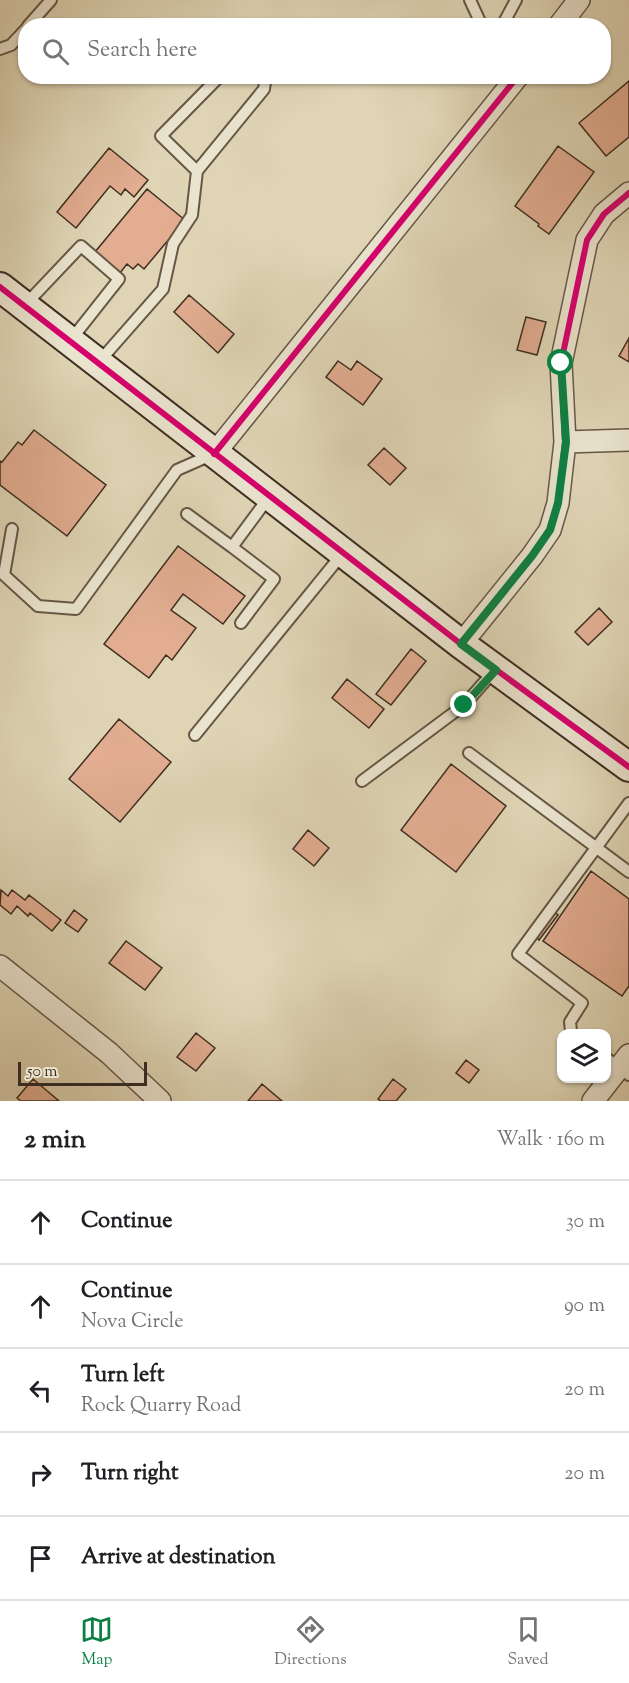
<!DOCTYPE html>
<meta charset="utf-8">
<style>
:root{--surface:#fff;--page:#f6f6f6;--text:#202124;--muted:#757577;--line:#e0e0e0;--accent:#0b8043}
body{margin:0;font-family:"Sorts Mill Goudy",serif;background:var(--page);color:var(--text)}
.controls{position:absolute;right:18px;bottom:18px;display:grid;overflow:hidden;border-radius:12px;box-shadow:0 2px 4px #0004}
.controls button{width:54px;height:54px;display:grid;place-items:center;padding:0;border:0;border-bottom:2px solid var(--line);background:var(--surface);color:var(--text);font:30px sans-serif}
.scale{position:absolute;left:18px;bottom:15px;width:129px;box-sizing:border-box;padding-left:6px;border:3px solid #3e2d21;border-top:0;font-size:16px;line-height:21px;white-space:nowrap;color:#3e2d21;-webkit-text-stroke:4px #eae4cf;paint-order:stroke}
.stop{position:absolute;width:18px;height:18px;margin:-14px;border:4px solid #0b8043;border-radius:50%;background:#fff}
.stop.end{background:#0b8043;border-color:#fff;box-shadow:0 2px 6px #0008}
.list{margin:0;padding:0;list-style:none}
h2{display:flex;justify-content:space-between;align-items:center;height:78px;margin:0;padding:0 24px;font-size:26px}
h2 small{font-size:20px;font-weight:400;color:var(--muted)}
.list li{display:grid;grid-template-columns:39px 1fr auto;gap:18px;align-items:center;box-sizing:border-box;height:84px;padding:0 24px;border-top:2px solid var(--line)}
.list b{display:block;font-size:22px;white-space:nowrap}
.list p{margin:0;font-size:20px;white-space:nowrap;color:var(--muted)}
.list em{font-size:20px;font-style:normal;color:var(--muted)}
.icon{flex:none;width:33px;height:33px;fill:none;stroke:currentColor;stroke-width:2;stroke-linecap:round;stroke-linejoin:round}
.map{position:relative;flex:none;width:629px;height:1101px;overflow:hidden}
.search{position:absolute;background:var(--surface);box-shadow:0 2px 4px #0004;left:18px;right:18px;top:18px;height:66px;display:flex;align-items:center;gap:15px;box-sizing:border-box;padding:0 21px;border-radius:24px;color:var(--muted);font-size:22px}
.sheet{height:498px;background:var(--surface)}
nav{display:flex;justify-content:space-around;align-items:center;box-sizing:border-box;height:84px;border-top:2px solid var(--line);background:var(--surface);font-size:16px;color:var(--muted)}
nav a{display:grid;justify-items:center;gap:3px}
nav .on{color:var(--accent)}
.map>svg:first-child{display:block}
.building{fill:#e2ad91;stroke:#3e2d21;stroke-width:1.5}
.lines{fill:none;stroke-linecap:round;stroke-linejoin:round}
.lane-casing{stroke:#665746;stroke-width:14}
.street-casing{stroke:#665746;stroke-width:24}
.secondary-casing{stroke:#3e2d21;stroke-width:32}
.lane{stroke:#eae4cf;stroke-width:10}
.street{stroke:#eae4cf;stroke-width:21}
.secondary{stroke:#eae4cf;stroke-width:28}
.cycleway-casing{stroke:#eae4cf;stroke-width:10}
.cycleway{stroke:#d6006c;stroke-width:6}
.route{stroke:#0b8043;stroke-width:8}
</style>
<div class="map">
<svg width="629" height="1101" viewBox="0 0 629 1101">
<rect width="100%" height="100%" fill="#dfd5b5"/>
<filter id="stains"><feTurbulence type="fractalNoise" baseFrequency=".00333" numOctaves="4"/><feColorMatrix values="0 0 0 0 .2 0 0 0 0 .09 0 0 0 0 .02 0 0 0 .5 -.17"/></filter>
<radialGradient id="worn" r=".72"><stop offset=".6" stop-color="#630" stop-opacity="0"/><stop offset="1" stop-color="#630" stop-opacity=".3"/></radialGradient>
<path class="building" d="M629,81v56l-23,19 -27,-33z
M558,146l36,26 -45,62 -11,-8 1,-2 -24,-18z
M109,148l39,32 -14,17 -9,-8 -4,6 -11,-9 -34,42 -19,-16z
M147,189l38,31 -41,49 -6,-5 -5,5 -6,-5 -7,9 -25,-21z
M189,295l45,39 -16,19 -44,-41z
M526,317l20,5 -9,33 -20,-5z
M629,338v24l-10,-6z
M338,361l13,9 6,-9 25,18 -19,26 -37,-28z
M34,430l72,55 -39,51 -67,-51v-24l2,1 16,-20 4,3z
M384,448l22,20 -16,17 -22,-20z
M178,546l67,50 -22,28 -40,-30 -12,16 25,18 -24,32 -6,-5 -17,23 -45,-34z
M599,608l13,14 -24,23 -13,-13z
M411,649l15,12 -35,44 -15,-11z
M347,679l37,30 -15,19 -37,-30z
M119,719l52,43 -51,60 -51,-43z
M451,764l55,42 -50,66 -55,-42z
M308,830l21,18 -15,18 -21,-17z
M591,871l38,28v87l-7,10 -79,-55z
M1,890l7,6 4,-6 13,10 4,-5 32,25 -9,11 -22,-18 -2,3 -11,-10 -6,8 -11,-9z
M74,910l13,10 -9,12 -13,-9z
M553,911l5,4 -19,25 -5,-5z
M126,941l36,27 -17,22 -36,-27z
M196,1033l19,15 -19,23 -19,-14z
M466,1060l13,10 -10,13 -13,-10z
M33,1079l26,22h-38l-4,-3z
M393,1079l13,10 -10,12h-15l-3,-2z
M262,1084l20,17h-34z"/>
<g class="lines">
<defs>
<path id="lane" d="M470,0l12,26
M28,26l23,-26
M502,26l14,-26
M0,49l11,-4 15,-16
M197,171l-36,-35 59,-60
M26,304l55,-58 38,33 -49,62
M98,363l65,-74 10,-45 19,-29 5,-44 67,-82 2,-13
M187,514l45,33 37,-50
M12,529l-8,46 34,31 38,3 101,-139 34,-15
M232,547l42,32 -33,44
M195,735l148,-182
M469,753l160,119
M362,781l102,-76 31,-35
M573,1034l-2,-3 -1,-9 12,-19 -64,-49 111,-151
M606,1058l23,17"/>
<path id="street" d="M559,26l20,-26
M565,442l64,-2
M214,454l304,-378
M461,644l71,-88 18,-26 8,-27 7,-61 -4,-79 26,-123 17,-26 25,-21
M0,966l109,87 51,48
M593,1101l36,-46"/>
<path id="secondary" d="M0,287l461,357 168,123"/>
</defs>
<use href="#lane" class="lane-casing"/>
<use href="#street" class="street-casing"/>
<use href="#secondary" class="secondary-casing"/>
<use href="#lane" class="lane"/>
<use href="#street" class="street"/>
<use href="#secondary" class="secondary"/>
<defs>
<path id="cycleway" d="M0,287l461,357 168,123
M214,454l304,-378
M461,644l71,-88 18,-26 8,-27 7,-61 -4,-79 26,-123 17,-26 25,-21"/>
</defs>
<use href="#cycleway" class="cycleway-casing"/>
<use href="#cycleway" class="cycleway"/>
</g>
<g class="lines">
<path class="route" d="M464,705l32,-35 -35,-26 71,-88 18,-26 8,-27 8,-61 -5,-79"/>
</g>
<rect width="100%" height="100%" filter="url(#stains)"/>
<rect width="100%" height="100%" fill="url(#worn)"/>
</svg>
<div class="controls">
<button><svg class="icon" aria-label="layers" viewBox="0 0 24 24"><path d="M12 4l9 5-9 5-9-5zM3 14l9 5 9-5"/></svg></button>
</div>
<div class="scale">50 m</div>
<div class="stop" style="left:561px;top:363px"></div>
<div class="stop end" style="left:464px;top:705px"></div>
<div class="search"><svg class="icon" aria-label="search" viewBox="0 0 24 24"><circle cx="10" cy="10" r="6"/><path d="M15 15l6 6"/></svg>Search here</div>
</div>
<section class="sheet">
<h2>2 min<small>Walk · 160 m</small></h2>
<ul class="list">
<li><svg class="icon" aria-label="ahead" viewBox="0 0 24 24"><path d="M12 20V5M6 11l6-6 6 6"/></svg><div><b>Continue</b></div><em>30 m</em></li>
<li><svg class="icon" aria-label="ahead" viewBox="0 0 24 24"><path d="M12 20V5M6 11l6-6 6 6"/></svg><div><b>Continue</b><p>Nova Circle</p></div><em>90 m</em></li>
<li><svg class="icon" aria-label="left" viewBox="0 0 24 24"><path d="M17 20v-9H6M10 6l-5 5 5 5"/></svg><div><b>Turn left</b><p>Rock Quarry Road</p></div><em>20 m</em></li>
<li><svg class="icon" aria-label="right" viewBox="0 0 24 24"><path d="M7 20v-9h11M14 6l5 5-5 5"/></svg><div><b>Turn right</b></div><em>20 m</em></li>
<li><svg class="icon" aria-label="arrive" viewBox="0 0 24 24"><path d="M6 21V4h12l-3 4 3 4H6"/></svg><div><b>Arrive at destination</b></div></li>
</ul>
</section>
<nav>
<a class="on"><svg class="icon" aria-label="map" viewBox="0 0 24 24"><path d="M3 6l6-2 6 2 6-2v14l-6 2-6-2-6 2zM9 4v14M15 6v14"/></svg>Map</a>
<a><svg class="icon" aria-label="directions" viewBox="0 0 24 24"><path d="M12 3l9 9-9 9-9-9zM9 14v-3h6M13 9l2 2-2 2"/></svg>Directions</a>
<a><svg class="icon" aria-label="saved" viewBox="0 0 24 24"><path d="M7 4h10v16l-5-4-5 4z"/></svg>Saved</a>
</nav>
